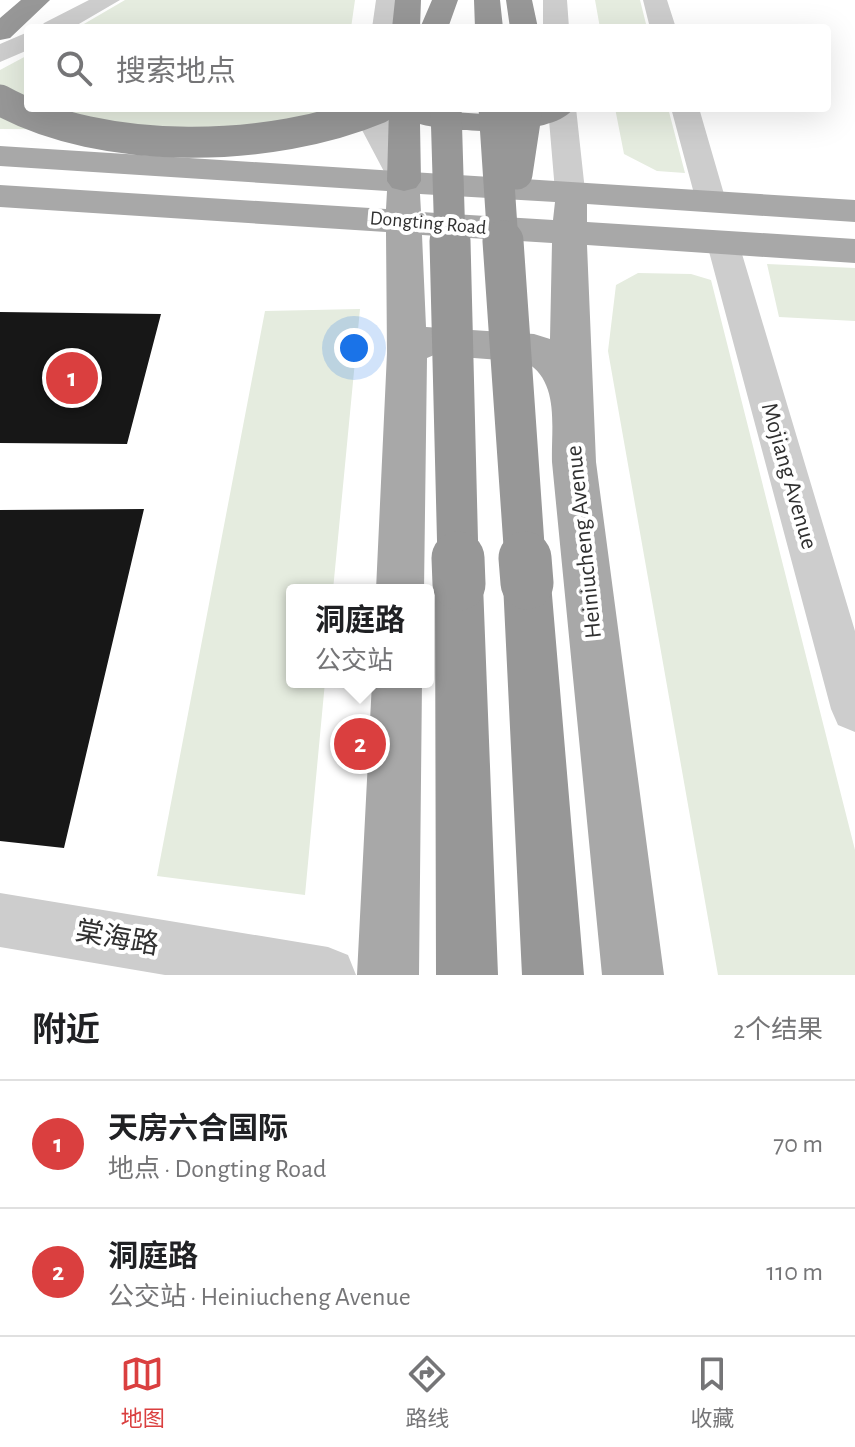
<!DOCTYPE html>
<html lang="zh">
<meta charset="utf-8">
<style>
:root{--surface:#fff;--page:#f2f2f2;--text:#202124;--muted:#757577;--line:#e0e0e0;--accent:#da3f3f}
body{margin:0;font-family:"Alegreya Sans","Noto Sans SC",sans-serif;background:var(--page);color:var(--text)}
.you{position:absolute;left:354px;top:348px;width:28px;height:28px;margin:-20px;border:6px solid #fff;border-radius:50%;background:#1a73e8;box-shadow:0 0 0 12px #1a73e833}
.badge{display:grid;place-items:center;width:52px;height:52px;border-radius:50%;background:var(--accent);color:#fff;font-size:26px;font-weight:700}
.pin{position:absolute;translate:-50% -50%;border:4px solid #fff;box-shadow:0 2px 8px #0006}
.popup{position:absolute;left:286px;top:584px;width:148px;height:104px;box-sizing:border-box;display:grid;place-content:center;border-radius:8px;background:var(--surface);filter:drop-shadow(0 2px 6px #0005);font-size:26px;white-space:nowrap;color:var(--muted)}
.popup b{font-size:30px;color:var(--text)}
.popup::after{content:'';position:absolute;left:50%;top:100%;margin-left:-16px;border:16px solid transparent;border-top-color:var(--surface)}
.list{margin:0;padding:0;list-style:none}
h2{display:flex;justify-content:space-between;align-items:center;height:104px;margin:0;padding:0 32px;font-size:34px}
h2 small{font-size:26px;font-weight:400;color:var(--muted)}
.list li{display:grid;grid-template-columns:52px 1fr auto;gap:24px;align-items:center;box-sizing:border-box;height:128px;padding:0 32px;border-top:2px solid var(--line)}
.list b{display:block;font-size:30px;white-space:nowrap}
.list p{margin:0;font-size:26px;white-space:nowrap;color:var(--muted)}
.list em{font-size:26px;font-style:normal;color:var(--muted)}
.icon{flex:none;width:44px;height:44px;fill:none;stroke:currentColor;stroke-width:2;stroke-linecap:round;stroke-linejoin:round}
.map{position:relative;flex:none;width:855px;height:975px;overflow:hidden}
.search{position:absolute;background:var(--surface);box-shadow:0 8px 32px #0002;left:24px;right:24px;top:24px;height:88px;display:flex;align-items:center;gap:20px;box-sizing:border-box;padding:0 28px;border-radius:8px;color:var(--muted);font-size:30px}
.sheet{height:360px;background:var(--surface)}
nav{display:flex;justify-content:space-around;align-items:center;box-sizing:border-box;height:112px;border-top:2px solid var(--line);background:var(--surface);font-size:22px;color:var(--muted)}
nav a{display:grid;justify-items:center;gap:4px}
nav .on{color:var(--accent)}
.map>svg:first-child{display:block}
.green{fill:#e5ecdf}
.building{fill:#171717}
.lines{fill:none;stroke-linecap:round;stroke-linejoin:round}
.minor{fill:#cdcdcd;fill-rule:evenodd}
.major{fill:#a8a8a8;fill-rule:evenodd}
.highway{fill:#979797;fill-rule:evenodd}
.highway-bridge-far2{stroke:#979797;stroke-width:31}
.highway-bridge-far1{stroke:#979797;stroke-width:41}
.highway-bridge{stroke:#979797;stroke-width:53}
.labels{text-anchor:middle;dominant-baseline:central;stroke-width:8;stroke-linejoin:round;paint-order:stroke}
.far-street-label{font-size:20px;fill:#303030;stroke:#fff}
.street-label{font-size:24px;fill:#303030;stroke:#fff}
.near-street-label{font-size:28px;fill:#303030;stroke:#fff}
</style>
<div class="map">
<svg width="855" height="975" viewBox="0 0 855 975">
<rect width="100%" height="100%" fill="#fff"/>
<path class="green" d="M125,0h230l-4,28h-274z
M595,0h45l7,28h-47z
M28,55v53h310l-78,23 -260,-2v-59z
M615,108h53l17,65 -28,-2 -33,-17z
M767,264l88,4v53l-76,-4z
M638,273l53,1 20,6 144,570v125h-137l-110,-624 8,-66z
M360,309l-27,281h-41v92h33l-20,213 -148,-19 108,-565z"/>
<path class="building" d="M0,312l161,2 -34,130 -127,-1z
M144,509l-80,339 -64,-7v-331z"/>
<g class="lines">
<path class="minor" d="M89,0h31l-48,28h-32l4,-5z
M376,0h24l-2,28h-26z
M543,0h24l2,28h-26z
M643,0h24l9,28h-26z
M28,32v18l-28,12v-18z
M364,108h28l-2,22 29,51 -4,7h-22l-4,-7 -27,-51z
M548,108h28l9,83 -4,7 -11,3 -11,-3 -4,-7z
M671,108h28l27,93 -4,7 -11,3 -11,-3 -4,-7z
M723,233l11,3 5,8 116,387v101l-17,-7 -7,-16 -124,-465 5,-8z
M0,893l328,54 20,8 8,20h-191l-165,-28z"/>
<path class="major" d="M0,146l855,54v22l-268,-18v18l268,17v24l-268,-18 9,217 68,513h-62l-50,-513c-1,-35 8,-80 -26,-100l-92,-7 -7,3 -3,232h-48l11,-237 -1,-121 -386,-25v-22l386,24 1,-18 -387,-25zM420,194l135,8 -2,18 -132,-8zM422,235l130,8 -2,96 -16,-5 -108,-7z
M372,682h50l-3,293h-62z"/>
<path class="highway" d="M21,0h29l-40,38 -10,2v-22z
M395,0h26l-1,28h-28z
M432,0h26l-10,28h-28z
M474,0h26l3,28h-28z
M506,0h26l6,28h-28z
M389,108l95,6 44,-6h46c-21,30 -122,25 -154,16l1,57 -5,7 -12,3 -12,-3 -5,-7z
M527,562l17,6 7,15 33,392h-62l-19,-392 7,-15z
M459,563l17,6 7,15 15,391h-62l-1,-391 7,-15z"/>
<path class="highway-bridge-far2" d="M0,100c103,57 272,53 379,8
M446,108l4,135
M494,108l9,135
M517,174l10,-66"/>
<path class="highway-bridge-far1" d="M450,241l8,319
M503,241l22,319"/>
<path class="highway-bridge" d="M458,558l1,26
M525,558l2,25"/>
</g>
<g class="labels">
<g class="far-street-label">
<text transform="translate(428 223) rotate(5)">Dongting Road</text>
</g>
<g class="street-label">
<text transform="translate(789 476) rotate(74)">Mojiang Avenue</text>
<text transform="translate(584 542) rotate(-96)">Heiniucheng Avenue</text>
</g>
<g class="near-street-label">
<text transform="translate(117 939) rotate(10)">棠海路</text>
</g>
</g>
</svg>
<div class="you"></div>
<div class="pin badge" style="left:72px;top:378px">1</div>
<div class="pin badge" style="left:360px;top:744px">2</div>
<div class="popup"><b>洞庭路</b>公交站</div>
<div class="search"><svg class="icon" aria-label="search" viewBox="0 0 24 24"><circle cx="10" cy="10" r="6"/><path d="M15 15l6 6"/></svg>搜索地点</div>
</div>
<section class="sheet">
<h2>附近<small>2个结果</small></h2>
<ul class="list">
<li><span class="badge">1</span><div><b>天房六合国际</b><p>地点 · Dongting Road</p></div><em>70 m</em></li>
<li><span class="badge">2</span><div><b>洞庭路</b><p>公交站 · Heiniucheng Avenue</p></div><em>110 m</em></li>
</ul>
</section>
<nav>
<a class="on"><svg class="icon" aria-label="map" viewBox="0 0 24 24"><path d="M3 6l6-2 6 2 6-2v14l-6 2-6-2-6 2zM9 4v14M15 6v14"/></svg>地图</a>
<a><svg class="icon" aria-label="directions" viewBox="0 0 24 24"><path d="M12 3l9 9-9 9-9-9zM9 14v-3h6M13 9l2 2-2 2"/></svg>路线</a>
<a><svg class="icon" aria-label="saved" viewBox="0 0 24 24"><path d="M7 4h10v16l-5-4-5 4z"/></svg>收藏</a>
</nav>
